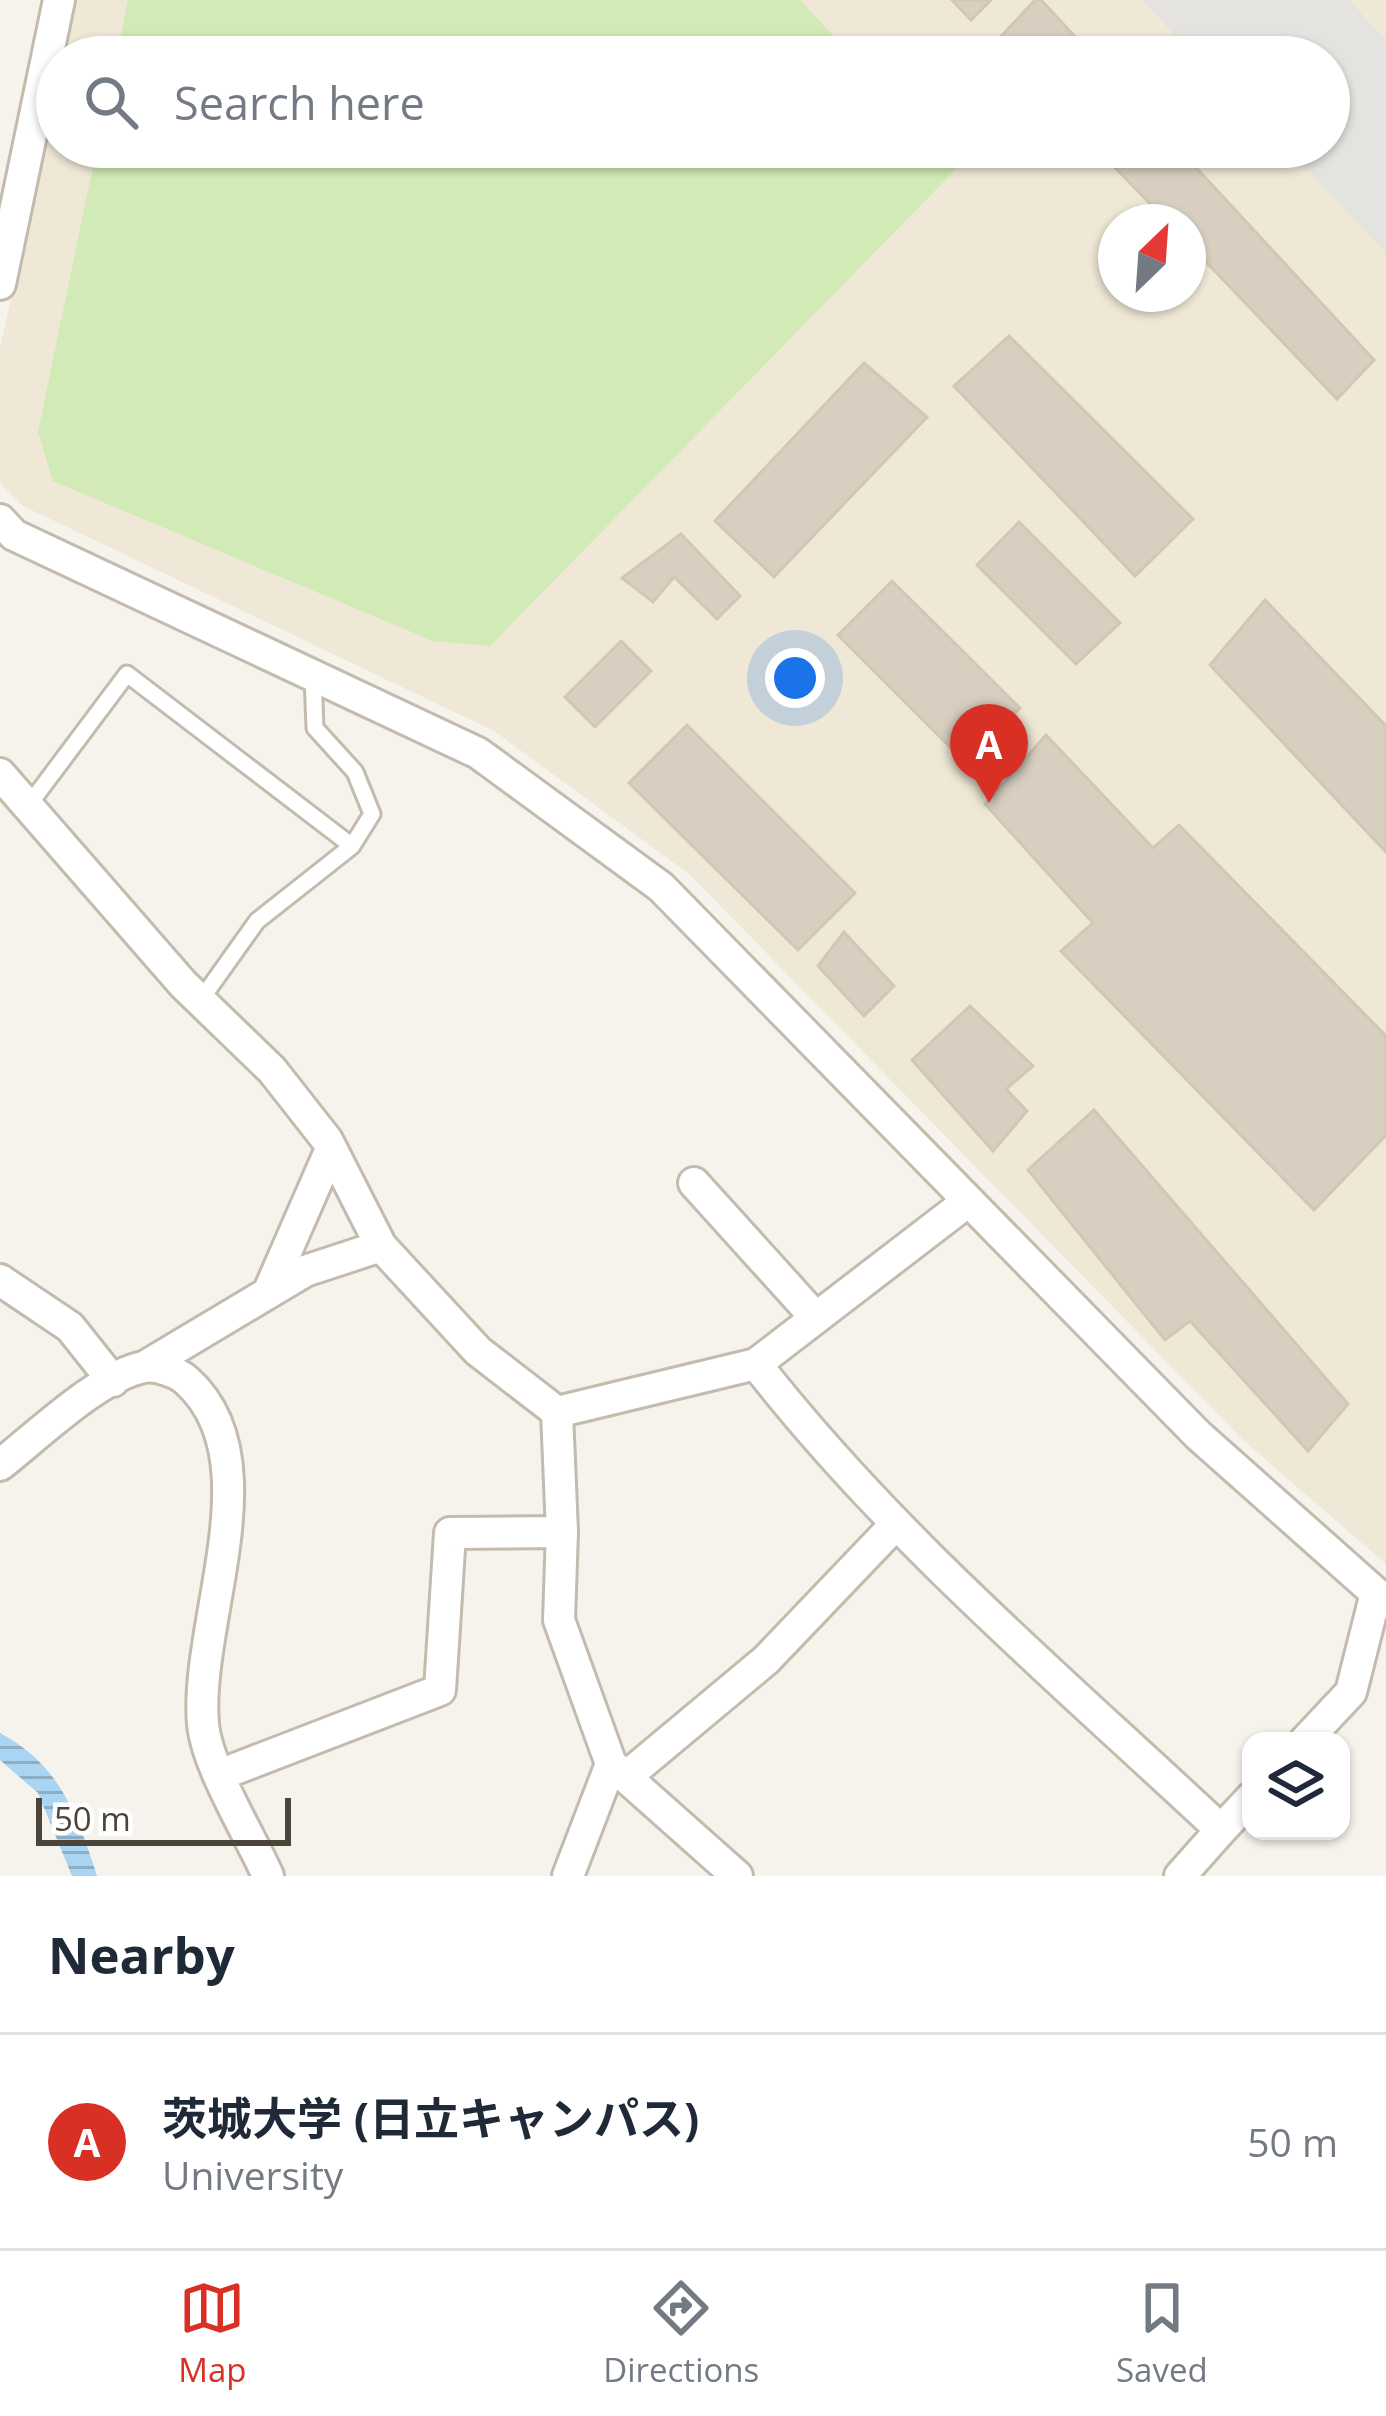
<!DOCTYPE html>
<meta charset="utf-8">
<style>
:root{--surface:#fff;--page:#f6f6f7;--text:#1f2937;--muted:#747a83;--line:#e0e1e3;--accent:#d93025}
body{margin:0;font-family:"Open Sans","Noto Sans JP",sans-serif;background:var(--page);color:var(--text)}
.controls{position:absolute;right:36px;bottom:36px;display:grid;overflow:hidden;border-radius:24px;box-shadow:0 3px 9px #0004}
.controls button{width:108px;height:108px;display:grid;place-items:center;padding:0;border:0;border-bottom:3px solid var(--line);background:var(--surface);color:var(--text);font:60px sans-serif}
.compass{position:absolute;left:1098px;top:204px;width:108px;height:108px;border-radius:50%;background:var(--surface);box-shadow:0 3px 9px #0004;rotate:25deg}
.scale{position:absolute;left:36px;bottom:30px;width:255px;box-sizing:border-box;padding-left:12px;border:6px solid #4b4439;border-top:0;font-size:33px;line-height:42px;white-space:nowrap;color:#4b4439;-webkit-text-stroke:9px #fff;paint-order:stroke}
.you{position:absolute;left:795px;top:678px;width:42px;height:42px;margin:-30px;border:9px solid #fff;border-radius:50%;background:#1a73e8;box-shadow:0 0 0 18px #1a73e833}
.badge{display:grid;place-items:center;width:78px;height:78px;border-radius:50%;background:var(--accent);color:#fff;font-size:39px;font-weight:700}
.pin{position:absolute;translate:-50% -99px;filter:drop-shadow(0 3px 6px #0008)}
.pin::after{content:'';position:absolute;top:63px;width:42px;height:36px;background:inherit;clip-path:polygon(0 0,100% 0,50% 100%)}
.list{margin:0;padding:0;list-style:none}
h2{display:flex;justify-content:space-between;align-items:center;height:156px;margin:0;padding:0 48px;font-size:51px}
h2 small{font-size:39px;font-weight:400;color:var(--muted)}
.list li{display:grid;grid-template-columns:78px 1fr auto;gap:36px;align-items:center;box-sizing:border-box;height:216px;padding:0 48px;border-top:3px solid var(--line)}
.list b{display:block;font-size:45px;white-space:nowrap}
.list p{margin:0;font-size:39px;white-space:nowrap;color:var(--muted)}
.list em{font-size:39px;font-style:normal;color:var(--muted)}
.icon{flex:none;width:66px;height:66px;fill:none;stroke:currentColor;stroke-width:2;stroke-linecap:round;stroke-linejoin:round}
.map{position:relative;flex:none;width:1386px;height:1876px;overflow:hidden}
.search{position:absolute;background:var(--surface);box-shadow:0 3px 9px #0004;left:36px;right:36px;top:36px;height:132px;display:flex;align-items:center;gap:30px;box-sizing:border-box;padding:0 42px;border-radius:66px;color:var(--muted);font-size:45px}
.sheet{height:372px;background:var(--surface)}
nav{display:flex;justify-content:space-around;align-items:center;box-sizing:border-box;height:168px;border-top:3px solid var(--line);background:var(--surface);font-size:33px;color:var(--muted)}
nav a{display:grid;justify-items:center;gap:6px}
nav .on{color:var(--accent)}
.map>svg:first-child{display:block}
.education{fill:#efe8d6;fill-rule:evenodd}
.green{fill:#d2eab5}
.parking{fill:#e5e3e0}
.water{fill:url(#water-rules)}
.building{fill:#d8cfc1;stroke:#d3c7b4;stroke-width:3}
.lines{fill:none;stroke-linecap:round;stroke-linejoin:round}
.lane-casing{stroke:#c2bbae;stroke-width:21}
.street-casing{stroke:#c2bbae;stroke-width:36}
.lane{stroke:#fff;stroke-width:15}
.street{stroke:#fff;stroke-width:30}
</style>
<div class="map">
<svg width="1386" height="1876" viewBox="0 0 1386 1876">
<defs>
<pattern id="water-rules" width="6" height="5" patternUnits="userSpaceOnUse" patternTransform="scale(3)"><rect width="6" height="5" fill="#a9d4f2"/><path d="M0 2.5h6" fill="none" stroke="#8caec5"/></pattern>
</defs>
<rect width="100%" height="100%" fill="#f6f3ec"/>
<path class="education" d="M75,0h1311v1564l-143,-124 -554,-566 -195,-143 -471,-225 -23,-23v-134l57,-266v64h1272v-90h-1266zM1116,222h72v72h-72z"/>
<path class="green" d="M128,0h672l53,57h-737z
M97,147h840l20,21 -467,478 -57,-5 -380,-160 -15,-49z"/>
<path class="parking" d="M1141,0h208l37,40v212l-102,-105h45v-90h-133z"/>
<path class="water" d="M0,1733c60,32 77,81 97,143h-25l-34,-83 -38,-33z"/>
<path class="building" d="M952,0h39l-20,20z
M1035,0h6l53,57h-85l-14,-14z
M1095,147h82l197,213 -37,39 -149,-156v-21h-20z
M1009,336l184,183 -58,57 -181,-190z
M864,363l63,54 -153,160 -59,-56z
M1019,522l101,101 -44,41 -99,-99z
M681,534l59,62 -23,23 -43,-42 -21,25 -31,-24z
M892,581l128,127 -55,54 -127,-127z
M1265,600l121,126v126l-176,-187z
M621,641l30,30 -56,56 -30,-30z
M687,725l168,168 -57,57 -169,-167z
M1046,735l107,113 26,-23 207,211v99l-72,75 -253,-259 32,-28 -108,-119z
M844,932l50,54 -30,30 -46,-50z
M970,1006l63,60 -27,23 21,22 -34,40 -81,-91z
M1094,1110l254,294 -40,47 -118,-130 -25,19 -137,-170z"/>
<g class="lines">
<defs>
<path id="lane" d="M313,676l2,52 40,44 17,42 -20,32
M28,806l99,-132 225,172 -95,75 -57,80"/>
<path id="street" d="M0,284l59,-284
M0,520l14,15 464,218 183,134 537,548 188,167
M0,774l183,210 89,86 55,70 54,106
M694,1183l122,135
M0,1280l70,47 43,54
M268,1293l63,-144
M756,1364c135,173 305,316 465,466l30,-32
M146,1366l159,-95 76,-25 97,105 79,61
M0,1465c36,-28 100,-90 144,-98 12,-2 33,5 42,13 89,78 8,242 17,344 4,43 47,111 65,152
M1305,1741l46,-49 25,-99
M611,1764l126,112
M222,1774l218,-84 10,-157 112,-1
M627,1776l139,-116 130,-136
M568,1876l43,-112 -52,-144 3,-88 -5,-120 199,-48 211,-162
M1180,1876l41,-46"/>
</defs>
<use href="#lane" class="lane-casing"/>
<use href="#street" class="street-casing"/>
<use href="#lane" class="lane"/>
<use href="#street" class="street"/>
</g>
</svg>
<div class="controls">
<button><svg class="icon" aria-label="layers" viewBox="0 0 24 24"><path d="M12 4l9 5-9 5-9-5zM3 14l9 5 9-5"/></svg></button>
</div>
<svg class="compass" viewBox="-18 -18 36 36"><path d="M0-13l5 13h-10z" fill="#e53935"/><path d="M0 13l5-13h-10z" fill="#747a83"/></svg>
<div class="scale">50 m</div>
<div class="you"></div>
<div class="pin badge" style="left:989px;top:803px">A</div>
<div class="search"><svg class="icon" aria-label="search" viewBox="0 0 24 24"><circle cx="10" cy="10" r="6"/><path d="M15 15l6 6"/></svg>Search here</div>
</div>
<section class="sheet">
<h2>Nearby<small></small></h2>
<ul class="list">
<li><span class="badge">A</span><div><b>茨城大学 (日立キャンパス)</b><p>University</p></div><em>50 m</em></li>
</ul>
</section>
<nav>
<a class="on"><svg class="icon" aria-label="map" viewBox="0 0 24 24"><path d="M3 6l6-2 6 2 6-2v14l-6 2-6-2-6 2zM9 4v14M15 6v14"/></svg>Map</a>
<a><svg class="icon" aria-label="directions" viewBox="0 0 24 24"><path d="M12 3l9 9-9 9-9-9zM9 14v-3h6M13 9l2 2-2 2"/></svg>Directions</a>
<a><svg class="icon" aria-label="saved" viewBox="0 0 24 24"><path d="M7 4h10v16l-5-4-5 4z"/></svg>Saved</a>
</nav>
